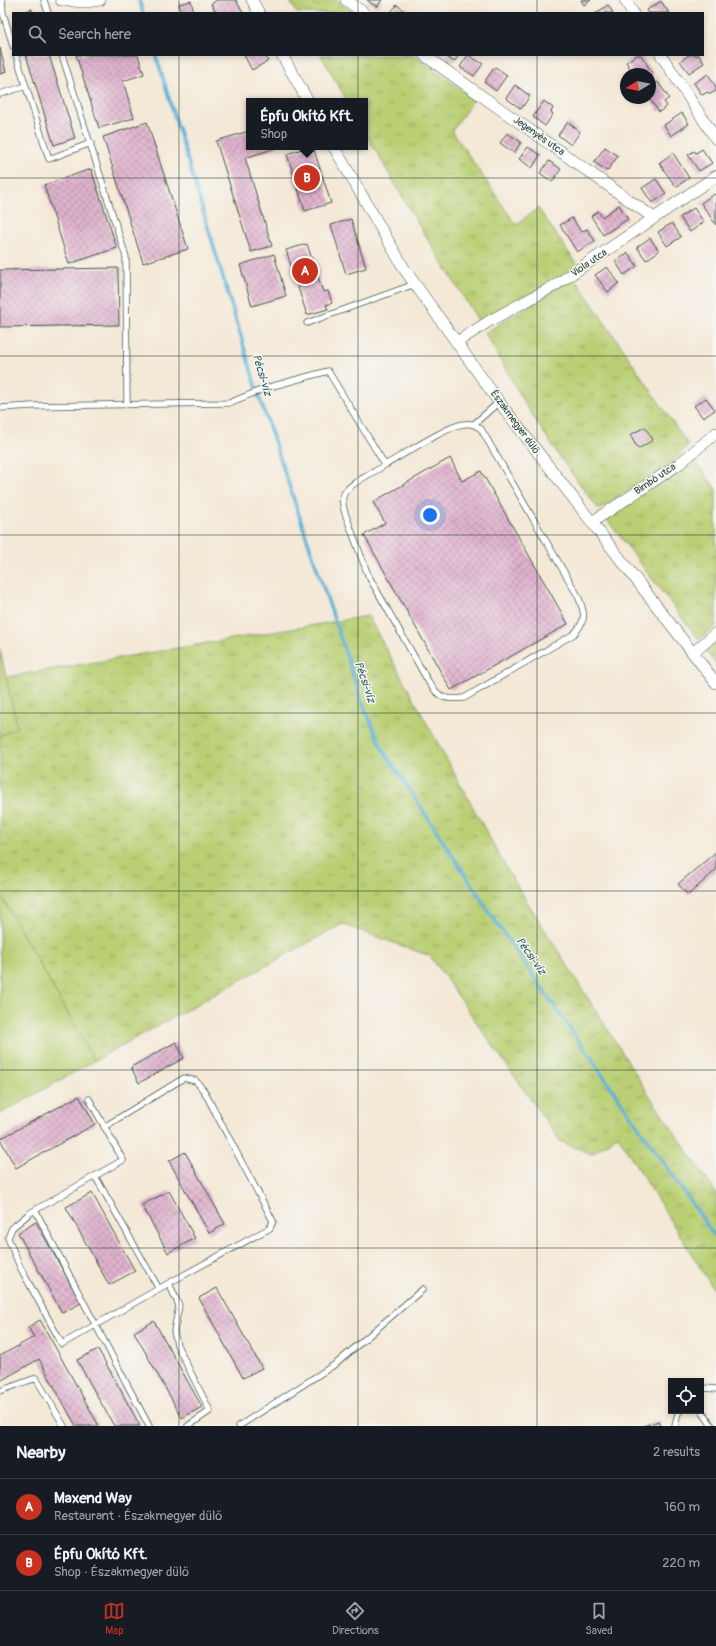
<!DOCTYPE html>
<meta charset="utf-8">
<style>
:root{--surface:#171b24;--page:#242831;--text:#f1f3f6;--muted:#9ea1a6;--line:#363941;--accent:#c8321e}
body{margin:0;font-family:Pangolin,sans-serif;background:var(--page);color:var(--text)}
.controls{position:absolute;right:12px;bottom:12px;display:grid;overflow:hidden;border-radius:0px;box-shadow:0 2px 6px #0003}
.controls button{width:36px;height:36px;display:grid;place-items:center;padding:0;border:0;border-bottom:1px solid var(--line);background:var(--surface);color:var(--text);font:20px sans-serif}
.compass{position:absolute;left:620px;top:68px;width:36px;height:36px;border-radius:50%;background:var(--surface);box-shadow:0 2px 6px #0003;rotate:260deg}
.you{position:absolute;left:430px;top:515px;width:14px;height:14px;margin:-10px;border:3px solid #fff;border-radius:50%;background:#1a73e8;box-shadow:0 0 0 6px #1a73e833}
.badge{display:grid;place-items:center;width:26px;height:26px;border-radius:50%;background:var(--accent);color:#fff;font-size:13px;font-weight:700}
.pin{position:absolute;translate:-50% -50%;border:2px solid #fff;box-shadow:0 1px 4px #0006}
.popup{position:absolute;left:246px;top:98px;width:122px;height:52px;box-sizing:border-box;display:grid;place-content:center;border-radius:0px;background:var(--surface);filter:drop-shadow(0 1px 3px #0005);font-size:13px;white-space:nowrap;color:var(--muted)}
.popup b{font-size:15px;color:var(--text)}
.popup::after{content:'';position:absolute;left:50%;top:100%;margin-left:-8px;border:8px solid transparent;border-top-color:var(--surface)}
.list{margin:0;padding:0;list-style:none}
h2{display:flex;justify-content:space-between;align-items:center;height:52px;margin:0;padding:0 16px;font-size:17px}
h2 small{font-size:13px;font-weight:400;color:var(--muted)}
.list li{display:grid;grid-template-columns:26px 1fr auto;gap:12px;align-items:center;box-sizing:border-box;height:56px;padding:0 16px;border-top:1px solid var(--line)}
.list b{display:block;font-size:15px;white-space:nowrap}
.list p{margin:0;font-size:13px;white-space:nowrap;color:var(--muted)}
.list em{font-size:13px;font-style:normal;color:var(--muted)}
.icon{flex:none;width:22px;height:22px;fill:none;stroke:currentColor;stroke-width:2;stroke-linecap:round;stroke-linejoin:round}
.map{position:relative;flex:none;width:716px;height:1426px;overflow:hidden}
.search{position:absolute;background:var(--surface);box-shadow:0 2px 6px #0003;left:12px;right:12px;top:12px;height:44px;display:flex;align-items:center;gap:10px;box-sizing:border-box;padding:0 14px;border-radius:0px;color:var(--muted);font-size:15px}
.sheet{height:164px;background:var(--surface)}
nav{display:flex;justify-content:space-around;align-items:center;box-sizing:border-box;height:56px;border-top:1px solid var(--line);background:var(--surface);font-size:11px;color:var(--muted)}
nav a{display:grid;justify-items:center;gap:2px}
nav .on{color:var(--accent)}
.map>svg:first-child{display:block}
.grass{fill:url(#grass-tufts);stroke:#6c8654}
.pitch{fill:#bacf73;stroke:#6c8654}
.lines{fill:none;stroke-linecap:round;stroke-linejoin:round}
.stream{stroke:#5cb2d9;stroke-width:3.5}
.building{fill:url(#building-cross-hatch)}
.lane-casing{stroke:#3f574c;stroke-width:7}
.street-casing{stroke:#3f574c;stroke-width:12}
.lane{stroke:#fff;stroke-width:5.5}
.street{stroke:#fff;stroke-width:11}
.grid{fill:none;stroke:#1f3d34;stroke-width:1;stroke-opacity:0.55}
.labels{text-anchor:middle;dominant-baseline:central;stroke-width:3;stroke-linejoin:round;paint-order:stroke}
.street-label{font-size:10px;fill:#1f3d34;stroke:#f6f6f2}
.water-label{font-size:11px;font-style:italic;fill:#2e5a5d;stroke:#f6f6f2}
</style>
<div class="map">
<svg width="716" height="1426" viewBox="0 0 716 1426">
<defs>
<pattern id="grass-tufts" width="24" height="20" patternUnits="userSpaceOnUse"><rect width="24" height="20" fill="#bacf73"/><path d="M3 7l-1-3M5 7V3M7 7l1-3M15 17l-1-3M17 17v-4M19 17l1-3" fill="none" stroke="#97a95f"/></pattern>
<pattern id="building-cross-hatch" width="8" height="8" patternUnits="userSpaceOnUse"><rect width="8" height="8" fill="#e0b2cd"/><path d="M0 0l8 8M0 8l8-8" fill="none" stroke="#b592a7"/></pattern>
</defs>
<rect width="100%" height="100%" fill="#f6f6f2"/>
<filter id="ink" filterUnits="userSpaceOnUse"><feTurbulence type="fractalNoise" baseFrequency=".025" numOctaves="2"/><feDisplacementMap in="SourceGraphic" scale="8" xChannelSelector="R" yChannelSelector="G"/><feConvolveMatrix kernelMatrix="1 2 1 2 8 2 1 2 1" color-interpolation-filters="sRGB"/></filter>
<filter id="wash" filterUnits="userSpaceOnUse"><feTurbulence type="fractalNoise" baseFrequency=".012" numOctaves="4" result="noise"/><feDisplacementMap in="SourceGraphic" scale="16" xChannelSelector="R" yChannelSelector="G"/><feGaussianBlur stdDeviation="0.9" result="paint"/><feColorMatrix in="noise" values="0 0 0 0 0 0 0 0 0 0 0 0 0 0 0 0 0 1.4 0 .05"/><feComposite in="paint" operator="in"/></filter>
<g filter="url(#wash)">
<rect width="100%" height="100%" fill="#f4e8d6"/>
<path class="grass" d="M289,0h47l18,13h-57z
M321,55h92l61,44 -22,32 64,94 22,-17 40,58 -23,15 -76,41 -65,-105 -49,-85v-31h-18z
M574,277l114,168 -15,16 -74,49 -42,-57 -30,-46 -42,-74z
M690,455l26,34v137l-17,14 -94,-123z
M368,616l141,257 138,219 69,101v100l-98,-157 -27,18 -31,-13 -130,-185 -88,-32 -248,137 -94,-167v-158l17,-9 -11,-50z
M716,640v24l-12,-15z"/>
<path class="pitch" d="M0,649l17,78 -17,9z
M0,894l94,167 -94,53z"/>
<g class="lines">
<path class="stream" d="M139,0l4,13
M156,55l101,335 105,312 20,46 116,177 218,313"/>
</g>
<g id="blocks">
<path class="building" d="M217,0h19l7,13h-27l-5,-9z
M367,0h15l-5,7z
M581,0h10l-7,5z
M191,1l3,12h-12l-3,-9z
M661,1l8,12h-20l-2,-3z
M397,5l11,8h-18z
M608,5l5,8h-17z
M32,9l1,4h-13z
M0,48l6,24 -6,2z
M26,55h23l26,83 -21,7z
M76,55h62l6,19 -21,7 11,37 -35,10z
M244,55h21l3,6 -16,9z
M444,55h15l-5,7z
M468,55l15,9 -9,12 -14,-9z
M637,55h4l12,19 -3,2v-2h-16l-8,-12z
M689,55h10l5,8 -15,10 -9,-12z
M495,67l12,8 -11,16 -12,-9z
M708,74l8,13v4l-6,3 -2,-2 -6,3 -8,-12z
M658,82l11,16 -5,4 3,4 -8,6 -10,-14 1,-10z
M515,85l15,11 -9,13 -15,-11z
M544,101l9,7 -2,4 2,2 -8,12 -12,-9z
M682,113l7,11 -18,12 -7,-11z
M147,122l41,127 -45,14 -40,-126z
M568,122l12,10 -9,13 -13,-10z
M249,131v16h30l-34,11 27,88 -21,6 -35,-111z
M507,133l14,9 -7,11 -14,-10z
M308,147h5l18,56 -26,8 -18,-57z
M528,147l12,8 -8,13 -13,-9z
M605,147l13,9 -11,15 -13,-9z
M702,149l10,14 -13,8 -11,-16 6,-4 2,2z
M673,153l16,25 -13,9 -17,-24z
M549,161l12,8 -9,13 -12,-9z
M91,169l26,79 -48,16 -25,-79z
M656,179l10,15 -14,9 -10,-15z
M714,194l2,2v29l-15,-22z
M619,205l9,14 -25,16 -12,-19 7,-5 4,6z
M694,208l10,14 -14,10 -10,-15z
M572,218l9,14 6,-3 8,12 -18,11 -17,-27z
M351,219l15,49 -20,6 -15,-49z
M672,223l9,14 -14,9 -9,-14z
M650,238l9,13 -13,9 -9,-13z
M307,244l16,48 5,-1 4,12 -6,2 2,4 -21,6 -21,-65z
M628,253l9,13 -13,9 -9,-14z
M274,254l12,42 -34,10 -12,-41z
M607,267l12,16 -11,9 -13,-17z
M118,268l1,57 -119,2v-57z
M706,398l9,12 -12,8 -9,-12z
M645,427l8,13 -15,9 -8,-14z
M450,458l12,23 19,-10 87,153 -117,66 -87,-155 21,-12 -12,-21z
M716,852v18l-28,25 -10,-11z
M176,1042l8,16 -45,25 -8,-16z
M79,1096l16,28 -79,44 -16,-29z
M185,1152l40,72 -16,9 -40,-72z
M169,1191l26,47 -27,15 -26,-48z
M92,1193l43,78 -26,14 -43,-78z
M36,1222l45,81 -19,10 -44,-80z
M217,1288l45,80 -19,10 -44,-80z
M40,1320l59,106h-23l-37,-67 -39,22v-25l34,-19 -6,-10z
M154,1321l48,86 -20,11 -48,-86z
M98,1349l42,77h-26l-37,-66z
M659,1421l2,5h-18z"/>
</g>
</g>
<g filter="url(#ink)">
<use href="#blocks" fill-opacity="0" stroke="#3f574c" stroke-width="1"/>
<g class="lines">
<defs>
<path id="lane" d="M2,0l1,13 10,33
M44,0l4,13
M16,55l33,104 42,-16
M62,55l64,202 1,147
M0,94l26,-8
M307,323l108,-39
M0,408l32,-2 197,-3 37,-15 62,-17 57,94c-10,7 -37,19 -41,29 -3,6 -1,13 1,19l23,62 60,106c11,17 15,19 36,17l110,-64c13,-14 11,-21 4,-38l-97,-167c-5,-4 -9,-6 -17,-5 -15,1 -63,32 -79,41
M474,424l25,-22
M89,1099l34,61 -93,53 -18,15 -4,10 12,29 42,77 107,-61 10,23 -5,25 3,14 33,66 -22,15
M104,1127l80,-49 12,3 8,10 69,130 -3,7 -101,55
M95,1176l64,113
M35,1210l114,216
M0,1391l36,-13 28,48
M701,1391l2,-3 13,1
M701,1410l11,16
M239,1426l98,-63 86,-74
M675,1426l3,-13 2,-2"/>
<path id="street" d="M61,0l24,2 15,-2
M252,0l7,13
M346,0l18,13
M625,0l8,13
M282,55l26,46
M424,55l230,163
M661,55l55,84
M334,147l71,123 94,132 217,281
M457,342l34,-22 63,-34 162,-110
M592,522l87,-58 37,-31
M693,653l23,-20"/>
</defs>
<use href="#lane" class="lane-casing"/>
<use href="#street" class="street-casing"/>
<use href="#lane" class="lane"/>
<use href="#street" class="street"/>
</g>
</g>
<path class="grid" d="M179,0v13M358,0v13M537,0v13M179,55v1371M358,55v1371M537,55v1371M0,178h716M0,356h716M0,535h716M0,713h716M0,891h716M0,1070h716M0,1248h716"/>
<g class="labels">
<g class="street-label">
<text transform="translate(539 136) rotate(35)">Jegenyés utca</text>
<text transform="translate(589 263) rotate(-34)">Viola utca</text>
<text transform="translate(515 422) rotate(54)">Északmegyer dűlő</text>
<text transform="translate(655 479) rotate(-34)">Bimbó utca</text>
</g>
<g class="water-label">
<text transform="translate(262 375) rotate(73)">Pécsi-víz</text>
<text transform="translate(365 682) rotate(71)">Pécsi-víz</text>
<text transform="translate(531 956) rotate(55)">Pécsi-víz</text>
</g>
</g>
</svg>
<div class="controls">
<button><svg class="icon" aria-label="locate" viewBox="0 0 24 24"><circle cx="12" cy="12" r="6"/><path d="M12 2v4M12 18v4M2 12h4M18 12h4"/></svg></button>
</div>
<svg class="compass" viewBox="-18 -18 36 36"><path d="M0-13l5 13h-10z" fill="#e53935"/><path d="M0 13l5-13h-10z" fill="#9ea1a6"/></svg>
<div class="you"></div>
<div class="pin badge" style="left:305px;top:271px">A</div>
<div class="pin badge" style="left:307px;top:178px">B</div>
<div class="popup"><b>Épfu Okító Kft.</b>Shop</div>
<div class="search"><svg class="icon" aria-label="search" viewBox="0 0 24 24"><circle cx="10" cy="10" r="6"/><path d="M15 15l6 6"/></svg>Search here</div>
</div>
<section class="sheet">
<h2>Nearby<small>2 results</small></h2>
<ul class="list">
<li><span class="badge">A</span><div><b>Maxend Way</b><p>Restaurant · Északmegyer dűlő</p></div><em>160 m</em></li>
<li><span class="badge">B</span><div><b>Épfu Okító Kft.</b><p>Shop · Északmegyer dűlő</p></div><em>220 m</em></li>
</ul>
</section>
<nav>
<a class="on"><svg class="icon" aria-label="map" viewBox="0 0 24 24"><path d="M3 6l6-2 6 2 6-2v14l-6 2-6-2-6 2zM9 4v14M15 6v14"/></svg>Map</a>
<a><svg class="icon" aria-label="directions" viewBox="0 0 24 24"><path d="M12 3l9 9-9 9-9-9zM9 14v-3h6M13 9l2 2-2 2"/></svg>Directions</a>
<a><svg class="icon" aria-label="saved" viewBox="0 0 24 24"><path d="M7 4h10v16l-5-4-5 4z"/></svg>Saved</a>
</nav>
